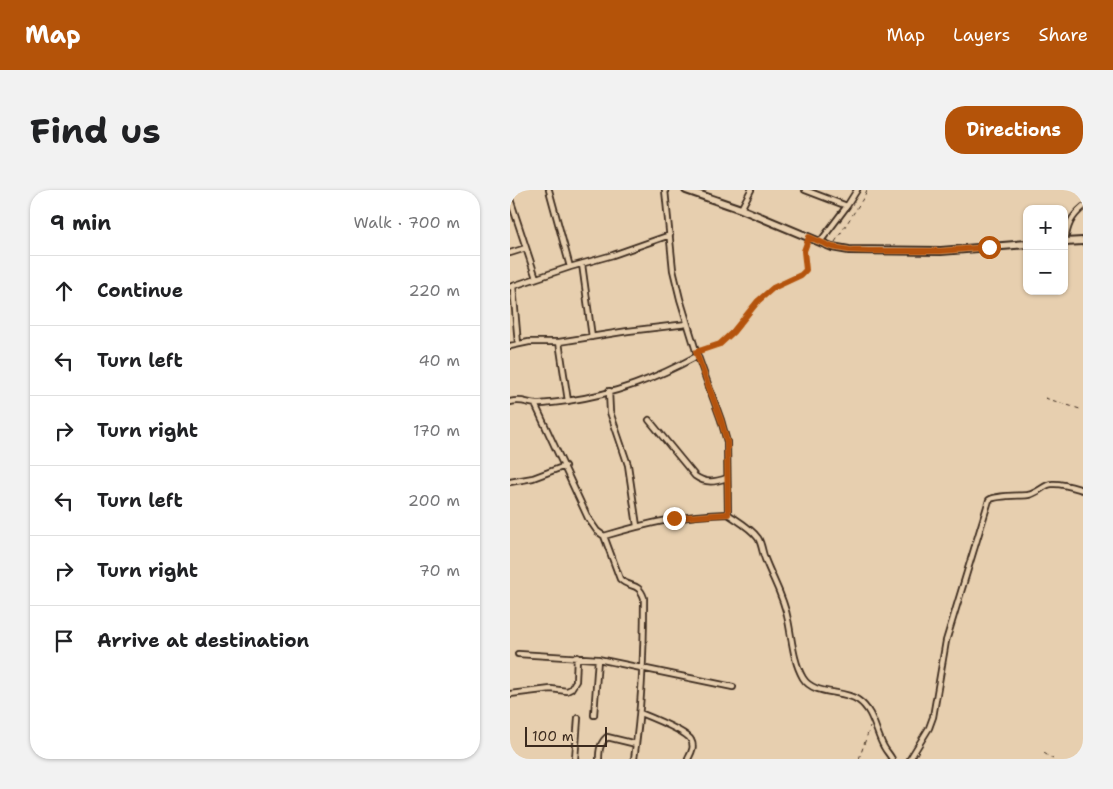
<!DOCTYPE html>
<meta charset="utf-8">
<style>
:root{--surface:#fff;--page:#f2f2f2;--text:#202124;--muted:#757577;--line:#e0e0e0;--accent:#b45309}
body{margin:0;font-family:"Shantell Sans",sans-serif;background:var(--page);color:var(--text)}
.controls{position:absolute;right:15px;top:15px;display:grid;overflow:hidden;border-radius:10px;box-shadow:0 1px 4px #0004}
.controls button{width:45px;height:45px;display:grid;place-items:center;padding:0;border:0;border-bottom:1px solid var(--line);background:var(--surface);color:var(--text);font:25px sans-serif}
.scale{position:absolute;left:15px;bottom:12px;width:82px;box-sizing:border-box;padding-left:5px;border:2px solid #3b2a1e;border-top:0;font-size:14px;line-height:18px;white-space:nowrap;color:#3b2a1e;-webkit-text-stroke:4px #e7cfaf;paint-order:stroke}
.stop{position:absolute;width:15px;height:15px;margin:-11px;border:4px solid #b45309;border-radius:50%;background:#fff}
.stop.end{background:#b45309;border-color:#fff;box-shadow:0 1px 5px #0008}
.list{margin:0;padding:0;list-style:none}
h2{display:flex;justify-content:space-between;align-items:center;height:65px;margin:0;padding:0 20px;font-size:21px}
h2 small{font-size:16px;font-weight:400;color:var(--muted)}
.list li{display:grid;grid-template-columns:32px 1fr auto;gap:15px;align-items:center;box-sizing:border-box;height:70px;padding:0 20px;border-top:1px solid var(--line)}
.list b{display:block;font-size:19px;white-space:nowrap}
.list em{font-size:16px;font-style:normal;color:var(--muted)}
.icon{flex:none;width:28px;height:28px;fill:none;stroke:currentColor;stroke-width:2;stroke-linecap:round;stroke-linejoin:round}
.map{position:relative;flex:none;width:573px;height:569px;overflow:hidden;border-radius:20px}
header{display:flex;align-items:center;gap:30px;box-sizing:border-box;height:70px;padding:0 25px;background:var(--accent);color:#fff}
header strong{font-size:24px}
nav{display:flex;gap:28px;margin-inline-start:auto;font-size:18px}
.intro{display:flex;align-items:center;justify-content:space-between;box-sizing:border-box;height:120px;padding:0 30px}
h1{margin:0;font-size:35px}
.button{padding:12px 22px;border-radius:20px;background:var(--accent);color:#fff;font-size:18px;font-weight:700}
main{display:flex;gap:30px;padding:0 30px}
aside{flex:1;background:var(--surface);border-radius:20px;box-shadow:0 1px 4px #0004}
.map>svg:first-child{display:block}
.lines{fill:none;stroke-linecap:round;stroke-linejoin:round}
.street-casing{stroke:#3b2a1e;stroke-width:8}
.secondary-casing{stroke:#3b2a1e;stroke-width:10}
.path{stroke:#3b2a1e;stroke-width:1;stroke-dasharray:4 4;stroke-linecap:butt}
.street{stroke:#e7cfaf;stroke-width:4.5}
.secondary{stroke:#e7cfaf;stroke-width:6}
.route{stroke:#b45309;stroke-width:6}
</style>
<header>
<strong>Map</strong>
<nav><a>Map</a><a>Layers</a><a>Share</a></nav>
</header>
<div class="intro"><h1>Find us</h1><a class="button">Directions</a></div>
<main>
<aside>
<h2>9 min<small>Walk · 700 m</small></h2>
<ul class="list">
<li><svg class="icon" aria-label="ahead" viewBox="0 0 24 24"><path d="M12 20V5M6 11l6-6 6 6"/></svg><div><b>Continue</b></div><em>220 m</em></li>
<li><svg class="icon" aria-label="left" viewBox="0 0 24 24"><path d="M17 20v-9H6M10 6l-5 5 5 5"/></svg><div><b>Turn left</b></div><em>40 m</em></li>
<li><svg class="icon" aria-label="right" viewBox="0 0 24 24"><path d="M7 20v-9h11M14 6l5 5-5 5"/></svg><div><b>Turn right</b></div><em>170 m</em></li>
<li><svg class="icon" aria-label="left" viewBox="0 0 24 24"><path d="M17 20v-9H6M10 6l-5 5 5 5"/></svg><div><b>Turn left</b></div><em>200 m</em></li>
<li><svg class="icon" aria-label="right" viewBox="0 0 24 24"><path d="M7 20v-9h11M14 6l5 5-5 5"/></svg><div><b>Turn right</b></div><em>70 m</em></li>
<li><svg class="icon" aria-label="arrive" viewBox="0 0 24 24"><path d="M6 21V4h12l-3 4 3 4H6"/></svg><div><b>Arrive at destination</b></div></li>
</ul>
</aside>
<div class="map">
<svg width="573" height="569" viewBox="0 0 573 569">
<rect width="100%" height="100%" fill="#e7cfaf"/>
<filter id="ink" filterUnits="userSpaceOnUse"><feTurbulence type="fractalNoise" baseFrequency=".02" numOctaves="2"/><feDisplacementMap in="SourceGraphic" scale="10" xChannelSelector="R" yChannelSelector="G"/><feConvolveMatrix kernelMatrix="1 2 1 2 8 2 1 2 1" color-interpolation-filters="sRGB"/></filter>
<g filter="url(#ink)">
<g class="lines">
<defs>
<path id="street" d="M39,0l21,77
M155,0l8,80 7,29 16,52 25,69 6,22 1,72c10,7 23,14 30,24 4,6 4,14 7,21 8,21 19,38 23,61 4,19 5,41 15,58 11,18 40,11 55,22 16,11 17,31 26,47 2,4 6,8 8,12
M295,0l42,16 10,-16
M0,9l26,79
M231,19l10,-19
M310,52l27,-36
M555,52c2,-16 6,-25 18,-35
M0,63l16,-5
M72,74l10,73
M3,96l5,58
M0,97l60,-20 43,-12 57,-20
M49,152l9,59
M0,156l19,-4h30l69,-11 59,-7
M99,201l1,21 18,53 9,61
M0,212c12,-3 16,1 26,2 10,0 21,-2 31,-3 48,-7 88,-22 130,-45
M25,214l53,114 9,13 7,5 16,43c10,10 18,2 24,19 0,54 -2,108 -10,161
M139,230l46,56c11,8 20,6 32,2
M0,292l23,-4 32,-12
M94,346c44,-13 78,-21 124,-22
M8,464l80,5 135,28
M0,504l41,-5 16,2 4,-2 5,-8 1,-24
M130,523c10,4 47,19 51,27 4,7 0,13 -3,19
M84,525l4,-56
M65,569l3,-41
M89,569c0,-9 1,-16 8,-22l29,7
M400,569l19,-31 4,-11 13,-76 43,-141c7,-5 29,-4 39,-5 10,-2 17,-11 24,-11 10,-1 21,3 31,6"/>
<path id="secondary" d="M176,0l55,19 91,38 17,3 92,1 86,-7
M554,52l19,-1"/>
</defs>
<use href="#street" class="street-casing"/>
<use href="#secondary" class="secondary-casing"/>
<path class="path" d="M325,52l29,-45 3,-7
M191,160l19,-6 13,-12 24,-31 16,-13 28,-13 5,-5 -1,-19 2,-9
M535,208l38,12
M534,563l9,6
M349,569l11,-32"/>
<use href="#street" class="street"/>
<use href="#secondary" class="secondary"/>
</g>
</g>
<g class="lines" filter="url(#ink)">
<path class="route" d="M164,328l54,-4 -1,-72 -6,-22 -25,-68 24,-8 13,-12 25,-31 15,-13 28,-13 5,-5 -2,-19 5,-14 23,10 17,3 19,1h73l48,-4"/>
</g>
</svg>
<div class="controls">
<button>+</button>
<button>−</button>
</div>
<div class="scale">100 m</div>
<div class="stop" style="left:479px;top:57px"></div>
<div class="stop end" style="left:164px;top:328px"></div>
</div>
</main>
